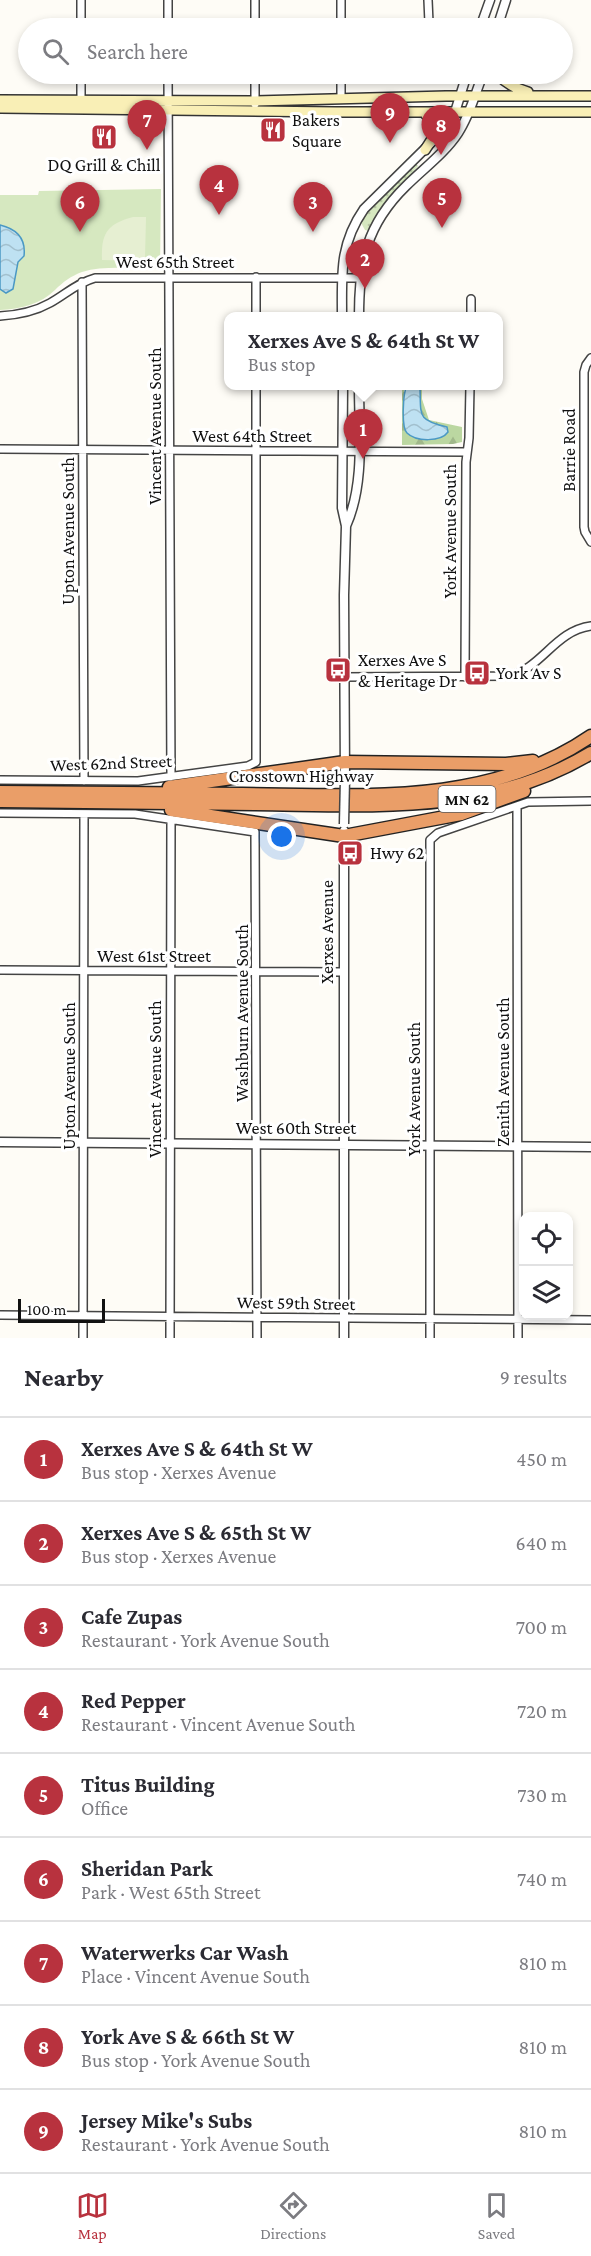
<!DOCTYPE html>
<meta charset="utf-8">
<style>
:root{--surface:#fff;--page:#f2f2f3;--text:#2b2b33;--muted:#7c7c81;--line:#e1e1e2;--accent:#b8323e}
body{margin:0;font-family:"Crimson Pro",serif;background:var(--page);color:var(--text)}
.controls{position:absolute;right:18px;bottom:18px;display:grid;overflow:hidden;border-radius:12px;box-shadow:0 3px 9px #0003}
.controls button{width:54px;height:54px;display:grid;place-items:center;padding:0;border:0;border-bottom:2px solid var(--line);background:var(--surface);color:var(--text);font:30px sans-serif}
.scale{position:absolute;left:18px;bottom:15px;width:87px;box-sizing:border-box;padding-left:6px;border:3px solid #111;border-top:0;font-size:16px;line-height:21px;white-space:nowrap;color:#111;-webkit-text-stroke:4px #fff;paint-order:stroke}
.you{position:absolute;left:282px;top:837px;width:21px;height:21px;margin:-15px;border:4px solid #fff;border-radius:50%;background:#1a73e8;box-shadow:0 0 0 9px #1a73e833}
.badge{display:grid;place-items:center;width:39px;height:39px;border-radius:50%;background:var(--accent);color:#fff;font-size:20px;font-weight:700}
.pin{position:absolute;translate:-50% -50px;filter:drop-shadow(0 2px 3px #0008)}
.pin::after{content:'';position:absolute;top:32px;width:21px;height:18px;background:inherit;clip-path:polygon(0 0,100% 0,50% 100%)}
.popup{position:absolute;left:224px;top:312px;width:279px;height:78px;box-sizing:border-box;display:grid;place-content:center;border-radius:12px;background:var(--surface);filter:drop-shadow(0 2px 4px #0005);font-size:20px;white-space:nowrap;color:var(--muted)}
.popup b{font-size:22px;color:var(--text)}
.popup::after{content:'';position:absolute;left:50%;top:100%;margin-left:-12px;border:12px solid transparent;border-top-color:var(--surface)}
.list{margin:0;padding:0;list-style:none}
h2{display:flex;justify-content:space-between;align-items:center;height:78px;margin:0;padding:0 24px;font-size:26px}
h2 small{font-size:20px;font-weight:400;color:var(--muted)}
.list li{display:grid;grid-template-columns:39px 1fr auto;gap:18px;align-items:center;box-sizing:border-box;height:84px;padding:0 24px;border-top:2px solid var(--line)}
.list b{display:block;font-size:22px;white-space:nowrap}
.list p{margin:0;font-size:20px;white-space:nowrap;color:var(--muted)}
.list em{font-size:20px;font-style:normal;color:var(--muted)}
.icon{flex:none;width:33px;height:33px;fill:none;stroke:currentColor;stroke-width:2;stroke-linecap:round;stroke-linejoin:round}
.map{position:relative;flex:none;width:591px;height:1338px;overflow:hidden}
.search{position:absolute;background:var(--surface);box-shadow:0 3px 9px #0003;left:18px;right:18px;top:18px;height:66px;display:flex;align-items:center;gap:15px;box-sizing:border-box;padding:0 21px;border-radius:33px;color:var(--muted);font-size:22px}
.sheet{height:834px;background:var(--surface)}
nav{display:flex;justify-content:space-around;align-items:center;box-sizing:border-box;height:84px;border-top:2px solid var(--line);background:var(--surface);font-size:16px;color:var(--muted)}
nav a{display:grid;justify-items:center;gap:3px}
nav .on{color:var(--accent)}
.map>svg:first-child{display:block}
.grass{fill:url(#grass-dots)}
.forest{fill:url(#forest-firs)}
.park{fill:#d6e8c0}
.pitch{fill:#e6efd2}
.water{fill:url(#water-waves);stroke:#4a98c4;stroke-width:1.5}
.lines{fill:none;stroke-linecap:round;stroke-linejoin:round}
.minor-casing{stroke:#444;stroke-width:10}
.tertiary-casing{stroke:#444;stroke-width:11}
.secondary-casing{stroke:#333;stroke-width:12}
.motorway-casing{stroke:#222;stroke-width:15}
.minor{stroke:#fff;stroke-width:7}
.tertiary{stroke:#fff;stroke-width:8}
.secondary{stroke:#f9efb6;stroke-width:9}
.motorway{stroke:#ea9e68;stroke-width:12}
.tertiary-bridge-casing{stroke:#444;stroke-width:11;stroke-linecap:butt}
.tertiary-bridge{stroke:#fff;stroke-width:8}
.labels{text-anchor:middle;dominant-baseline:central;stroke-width:6;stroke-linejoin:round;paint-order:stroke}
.shield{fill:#fff;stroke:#585858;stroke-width:1.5}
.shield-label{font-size:16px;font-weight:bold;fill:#111}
.poi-label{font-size:18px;fill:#111;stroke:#fff;text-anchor:start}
.street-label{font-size:18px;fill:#111;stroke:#fff}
</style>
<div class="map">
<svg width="591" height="1338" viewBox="0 0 591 1338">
<defs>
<pattern id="grass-dots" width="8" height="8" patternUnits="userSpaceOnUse" patternTransform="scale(1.5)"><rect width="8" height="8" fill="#d6e8c0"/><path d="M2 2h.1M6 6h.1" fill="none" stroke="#b7c6a4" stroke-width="1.8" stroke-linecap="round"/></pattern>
<pattern id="forest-firs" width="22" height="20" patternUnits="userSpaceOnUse" patternTransform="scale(1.5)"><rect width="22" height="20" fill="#bbd7a1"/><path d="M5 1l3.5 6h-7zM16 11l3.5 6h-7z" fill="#a0b88a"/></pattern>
<pattern id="water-waves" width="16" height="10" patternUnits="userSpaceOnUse" patternTransform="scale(1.5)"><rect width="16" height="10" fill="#bee1f2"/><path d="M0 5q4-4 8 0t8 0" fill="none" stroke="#a2c0ce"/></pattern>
</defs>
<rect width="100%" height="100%" fill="#fefcf6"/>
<path class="grass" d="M415,163l3,3 -27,31 -22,34 -4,-1 -5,-9 6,-9z"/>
<path class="forest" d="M402,386h5l-3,3 1,41 42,-3c-30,-7 -26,-11 -27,-39l-2,-2h4v13l7,21 33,7v15l-9,2 -51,1z"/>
<path class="park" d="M161,189l-1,80c-25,0 -54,-4 -78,3 -11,4 -19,10 -27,18 -14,14 -35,19 -55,20v-115h38l1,-4z"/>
<path class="pitch" d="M133,217h13l-1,40 -4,4 -39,-1c-1,-27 5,-36 31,-43z"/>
<path class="water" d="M0,225c17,4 26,14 24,31l-6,6 -5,27 -7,4 -6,-4z
M407,386h11l2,2c1,28 -3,32 27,39l1,5c-7,10 -32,10 -41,1 -6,-6 -4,-41 0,-47z"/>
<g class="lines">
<defs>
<path id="minor" d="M81,0v28
M168,0v28
M255,0v28
M341,0v28
M428,0l1,23 8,5
M81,74v29
M168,74l3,703
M255,74v30
M341,74v25
M82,282l2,499
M0,316c17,-1 34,-4 50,-13 16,-9 27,-20 45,-25h264
M256,316v-39
M471,316v-17
M591,358l-5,7 -2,7v155l1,5 6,10
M0,449l467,3
M344,677l164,-1c34,-7 46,-45 83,-50
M465,677l1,-215 3,-24 1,-52
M0,780l138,1 110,-15 8,-4v-376
M517,806l1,532
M0,813l135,1 120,18 2,506
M0,970l344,2
M0,1315l591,5
M83,1338l1,-524
M170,1338l1,-519
M430,1338v-498l8,-7 90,-31 63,-1"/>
<path id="tertiary" d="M480,28l10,-28
M497,28l9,-28
M342,316c0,-41 -3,-71 22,-107l84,-83 7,-14 12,-38
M359,316c0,-54 7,-91 47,-130 17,-17 39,-33 52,-53 12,-18 17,-39 25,-59
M343,386l-1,122 4,18 -2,69 1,184
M346,526c19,-42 13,-95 13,-140
M344,831v507
M0,1142l591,5"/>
<path id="secondary" d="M497,74c10,10 18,14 31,18
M0,100l255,1 191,-5h145
M0,108l336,4h255
M425,150l14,-22 -3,-10 -10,-3"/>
<path id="motorway" d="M169,787l176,-25 161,2 27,-3
M0,792c81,1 161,1 242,2 118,1 246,13 349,-58
M0,801c85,1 170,2 255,3 115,1 232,12 336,-51
M171,810l173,26 117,-22 63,-23"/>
</defs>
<use href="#minor" class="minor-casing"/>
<use href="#tertiary" class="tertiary-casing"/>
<use href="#secondary" class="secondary-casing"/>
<use href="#motorway" class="motorway-casing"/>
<use href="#minor" class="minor"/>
<use href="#tertiary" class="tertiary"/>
<use href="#secondary" class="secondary"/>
<use href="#motorway" class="motorway"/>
<defs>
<path id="tertiary-bridge" d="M344,824l1,-45"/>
</defs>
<use href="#tertiary-bridge" class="tertiary-bridge-casing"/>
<use href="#tertiary-bridge" class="tertiary-bridge"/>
</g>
<defs>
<symbol id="restaurant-square" viewBox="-11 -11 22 22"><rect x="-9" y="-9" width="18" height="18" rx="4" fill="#b8323e" stroke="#fff"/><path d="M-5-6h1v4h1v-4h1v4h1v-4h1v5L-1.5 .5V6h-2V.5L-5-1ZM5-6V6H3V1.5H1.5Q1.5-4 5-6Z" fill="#fff"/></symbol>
<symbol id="bus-square" viewBox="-11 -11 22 22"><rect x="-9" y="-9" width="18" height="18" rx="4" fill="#b8323e" stroke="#fff"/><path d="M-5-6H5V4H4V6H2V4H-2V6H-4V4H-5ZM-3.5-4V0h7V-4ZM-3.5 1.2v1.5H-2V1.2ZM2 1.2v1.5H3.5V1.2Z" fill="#fff"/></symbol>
</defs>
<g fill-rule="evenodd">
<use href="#restaurant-square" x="258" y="115" width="30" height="30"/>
<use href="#restaurant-square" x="89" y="122" width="30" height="30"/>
<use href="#bus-square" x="323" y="655" width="30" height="30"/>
<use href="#bus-square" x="462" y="658" width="30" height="30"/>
<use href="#bus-square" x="335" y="838" width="30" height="30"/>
</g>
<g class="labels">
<rect class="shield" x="438.5" y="786" width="57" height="26" rx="4.5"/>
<g class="shield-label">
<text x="467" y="799">MN 62</text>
</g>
<g class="poi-label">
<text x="292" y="120">Bakers<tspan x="292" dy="21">Square</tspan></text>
<text x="104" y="165" text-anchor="middle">DQ Grill &amp; Chill</text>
<text x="358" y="660">Xerxes Ave S<tspan x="358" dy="21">&amp; Heritage Dr</tspan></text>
<text x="496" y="673">York Av S</text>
<text x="370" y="853">Hwy 62</text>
</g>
<g class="street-label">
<text x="175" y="262">West 65th Street</text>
<text transform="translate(155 426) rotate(-90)">Vincent Avenue South</text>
<text x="252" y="436">West 64th Street</text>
<text transform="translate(569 450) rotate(-90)">Barrie Road</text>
<text transform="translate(68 531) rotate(-90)">Upton Avenue South</text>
<text transform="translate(450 531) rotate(-90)">York Avenue South</text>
<text transform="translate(111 763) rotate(-2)">West 62nd Street</text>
<text x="301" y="776">Crosstown Highway</text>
<text transform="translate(327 932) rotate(-90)">Xerxes Avenue</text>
<text x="154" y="956">West 61st Street</text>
<text transform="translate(242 1013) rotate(-90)">Washburn Avenue South</text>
<text transform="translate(503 1072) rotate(-90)">Zenith Avenue South</text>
<text transform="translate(69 1076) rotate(-90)">Upton Avenue South</text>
<text transform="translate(155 1079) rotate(-90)">Vincent Avenue South</text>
<text transform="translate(414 1089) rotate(-90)">York Avenue South</text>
<text x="296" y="1128">West 60th Street</text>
<text transform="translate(296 1303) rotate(1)">West 59th Street</text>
</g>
</g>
</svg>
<div class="controls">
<button><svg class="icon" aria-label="locate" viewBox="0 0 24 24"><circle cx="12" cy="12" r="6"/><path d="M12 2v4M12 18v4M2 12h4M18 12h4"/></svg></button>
<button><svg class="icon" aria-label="layers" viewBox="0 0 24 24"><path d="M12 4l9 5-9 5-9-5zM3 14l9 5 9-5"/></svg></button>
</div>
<div class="scale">100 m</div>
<div class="you"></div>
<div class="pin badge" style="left:363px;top:459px">1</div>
<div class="popup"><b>Xerxes Ave S &amp; 64th St W</b>Bus stop</div>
<div class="pin badge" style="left:365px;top:289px">2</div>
<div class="pin badge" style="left:313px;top:232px">3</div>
<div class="pin badge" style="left:219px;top:215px">4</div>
<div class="pin badge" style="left:442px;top:228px">5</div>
<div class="pin badge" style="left:80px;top:232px">6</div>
<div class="pin badge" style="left:147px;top:150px">7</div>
<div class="pin badge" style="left:441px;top:155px">8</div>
<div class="pin badge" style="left:390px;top:143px">9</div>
<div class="search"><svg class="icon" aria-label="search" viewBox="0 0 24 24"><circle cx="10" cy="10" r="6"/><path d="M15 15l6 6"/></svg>Search here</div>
</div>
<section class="sheet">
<h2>Nearby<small>9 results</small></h2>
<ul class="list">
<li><span class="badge">1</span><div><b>Xerxes Ave S &amp; 64th St W</b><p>Bus stop · Xerxes Avenue</p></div><em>450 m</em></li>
<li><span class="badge">2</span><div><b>Xerxes Ave S &amp; 65th St W</b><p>Bus stop · Xerxes Avenue</p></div><em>640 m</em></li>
<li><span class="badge">3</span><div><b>Cafe Zupas</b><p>Restaurant · York Avenue South</p></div><em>700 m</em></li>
<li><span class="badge">4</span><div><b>Red Pepper</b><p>Restaurant · Vincent Avenue South</p></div><em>720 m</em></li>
<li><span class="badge">5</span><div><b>Titus Building</b><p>Office</p></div><em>730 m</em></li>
<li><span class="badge">6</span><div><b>Sheridan Park</b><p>Park · West 65th Street</p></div><em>740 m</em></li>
<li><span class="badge">7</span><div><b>Waterwerks Car Wash</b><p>Place · Vincent Avenue South</p></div><em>810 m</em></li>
<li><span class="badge">8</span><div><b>York Ave S &amp; 66th St W</b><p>Bus stop · York Avenue South</p></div><em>810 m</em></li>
<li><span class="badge">9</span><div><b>Jersey Mike's Subs</b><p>Restaurant · York Avenue South</p></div><em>810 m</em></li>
</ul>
</section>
<nav>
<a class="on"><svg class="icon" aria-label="map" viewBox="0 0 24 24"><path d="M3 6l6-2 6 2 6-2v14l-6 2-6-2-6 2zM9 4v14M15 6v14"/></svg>Map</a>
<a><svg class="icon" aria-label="directions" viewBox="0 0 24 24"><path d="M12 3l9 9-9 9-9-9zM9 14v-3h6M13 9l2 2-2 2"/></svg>Directions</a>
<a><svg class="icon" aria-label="saved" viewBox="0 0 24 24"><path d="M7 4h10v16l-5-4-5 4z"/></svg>Saved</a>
</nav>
